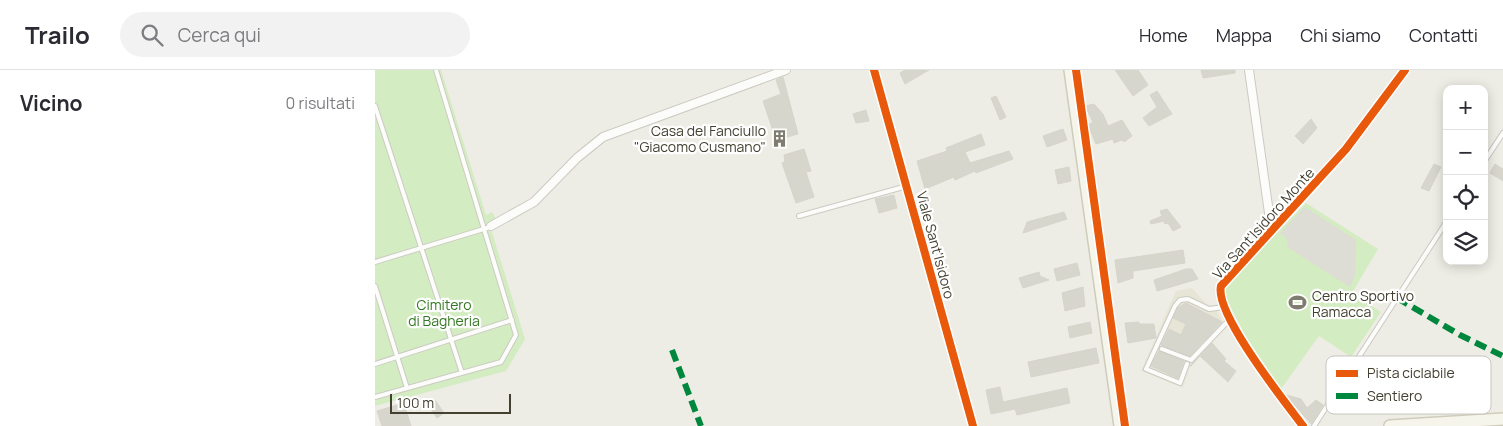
<!DOCTYPE html>
<html lang="it">
<meta charset="utf-8">
<style>
:root{--surface:#fff;--page:#f2f2f3;--text:#2b2b33;--muted:#7c7c81;--line:#e1e1e2}
body{margin:0;font-family:Manrope,sans-serif;background:var(--page);color:var(--text)}
.controls{position:absolute;right:15px;top:15px;display:grid;overflow:hidden;border-radius:10px;box-shadow:0 2px 12px #0003}
.controls button{width:45px;height:45px;display:grid;place-items:center;padding:0;border:0;border-bottom:1px solid var(--line);background:var(--surface);color:var(--text);font:25px sans-serif}
.scale{position:absolute;left:15px;bottom:12px;width:121px;box-sizing:border-box;padding-left:5px;border:2px solid #434031;border-top:0;font-size:14px;line-height:18px;white-space:nowrap;color:#434031;-webkit-text-stroke:4px #fff;paint-order:stroke}
.list{margin:0;padding:0;list-style:none}
h2{display:flex;justify-content:space-between;align-items:center;height:65px;margin:0;padding:0 20px;font-size:21px}
h2 small{font-size:16px;font-weight:400;color:var(--muted)}
.icon{flex:none;width:28px;height:28px;fill:none;stroke:currentColor;stroke-width:2;stroke-linecap:round;stroke-linejoin:round}
.map{position:relative;flex:none;width:1128px;height:356px;overflow:hidden}
header{display:flex;align-items:center;gap:30px;box-sizing:border-box;height:70px;padding:0 25px;background:var(--surface);border-bottom:1px solid var(--line)}
header strong{font-size:24px}
nav{display:flex;gap:28px;margin-inline-start:auto;font-size:18px}
.search{width:350px;height:45px;background:var(--page);display:flex;align-items:center;gap:12px;box-sizing:border-box;padding:0 18px;border-radius:28px;color:var(--muted);font-size:19px}
main{display:flex}
aside{flex:1;background:var(--surface)}
.map>svg:first-child{display:block}
.residential{fill:#e7e5d5}
.green{fill:#d4ecc2}
.parking{fill:#dddcd5}
.building{fill:#d7d6cd;stroke:#d6d4cb}
.lines{fill:none;stroke-linecap:round;stroke-linejoin:round}
.lane-casing{stroke:#cccbc2;stroke-width:6}
.street-casing{stroke:#cccbc2;stroke-width:10}
.secondary-casing{stroke:#ceccbb;stroke-width:14}
.lane{stroke:#fcfcfb;stroke-width:4}
.street{stroke:#fcfcfb;stroke-width:8}
.secondary{stroke:#f6f5ec;stroke-width:11}
.quiet{stroke:#00873e;stroke-width:6;stroke-dasharray:12 6;stroke-linecap:butt}
.cycleway-casing{stroke:#fff;stroke-width:11}
.cycleway{stroke:#e8590c;stroke-width:8}
.labels{text-anchor:middle;dominant-baseline:central;stroke-width:4.5;stroke-linejoin:round;paint-order:stroke}
.poi-label{font-size:14px;fill:#434031;stroke:#fff;text-anchor:end}
.street-label{font-size:14px;fill:#434031;stroke:#fff}
.park-label{font-size:14px;fill:#337921;stroke:#fff}
.key{fill:#fff;stroke:#c7c6c1;stroke-width:1}
.key-label{font-size:14px;fill:#434031}
</style>
<header>
<strong>Trailo</strong>
<div class="search"><svg class="icon" aria-label="search" viewBox="0 0 24 24"><circle cx="10" cy="10" r="6"/><path d="M15 15l6 6"/></svg>Cerca qui</div>
<nav><a>Home</a><a>Mappa</a><a>Chi siamo</a><a>Contatti</a></nav>
</header>
<main>
<aside>
<h2>Vicino<small>0 risultati</small></h2>
<ul class="list">
</ul>
</aside>
<div class="map">
<svg width="1128" height="356" viewBox="0 0 1128 356">
<rect width="100%" height="100%" fill="#eeede5"/>
<path class="residential" d="M817,218l15,17 4,1 2,-2 13,24 -36,38 -7,22 -42,-17 35,-80z"/>
<path class="green" d="M0,0h66l45,145 6,-3 5,9 -7,5 35,113 -19,32 -131,35z
M931,133l72,46 -26,44 29,19 -30,45 -32,-21 -38,53 -27,-36 -31,-61 1,-5z"/>
<path class="parking" d="M930,137l51,33 -1,35 -5,12 -63,-40 1,-7 -8,-7z"/>
<path class="building" d="M530,0h24l-24,14 -5,-11z
M740,0h23l10,15 -15,11z
M826,0h34v3l-32,5z
M408,7l15,57 -22,6 -13,-39 18,-7 -5,-14z
M782,21l15,23 -23,12 -6,-8 14,-11 -7,-12z
M621,26l10,21 -6,3 -9,-22z
M719,34l9,10 5,12 14,-6 10,16 -8,6 -2,-2 -8,3 -1,-4 -17,5 -8,-19 5,-3 -8,-16z
M491,40l3,11 -13,2 -3,-9z
M936,49l6,9 -14,16 -8,-8z
M688,59l4,11 -20,7 -4,-11z
M606,64l4,11 -20,7 5,11 39,-12 4,8 -37,14 -1,-2 -20,9 -1,-3 -29,12 -8,-28 30,-10 -1,-3z
M429,79l7,22 -5,1 8,25 -18,6 -14,-40 3,-1 -1,-7z
M1059,94l7,3 -12,24 -8,-3z
M1120,94l8,5v12l-13,-8z
M694,97l2,14 -13,3 -3,-14z
M519,125l3,13 -18,5 -4,-14z
M792,139l14,18 -8,4 -5,-8 -3,1 -1,-3 -13,3 -1,-3 12,-5 -2,-5z
M689,142l3,7 -44,14 4,-11z
M808,180l2,13 -52,8v7l-15,5 -3,-23z
M702,193l3,12 -23,6 -3,-12z
M811,199h6l6,10 -41,12 -3,-11z
M664,202l1,4 9,4 -26,8 -4,-10z
M708,217l2,19 -20,5 -3,-18z
M811,233l36,19 -32,34 -29,-11 8,-16 12,6 5,-11 -13,-6 5,-10z
M715,252l2,11 -22,5 -2,-11z
M764,252v2h15l2,14 -28,5 -3,-20z
M837,273l14,16 -2,2 12,10 -8,11 -28,-26 -9,10h-1z
M721,278l3,15 -68,14 -3,-15z
M784,281l25,10 -6,17 -27,-12z
M625,317l3,15 64,-14 3,15 -53,12 -2,-6 -24,5 -5,-24z
M911,325l15,4 6,9 9,-8 7,5 -12,19z
M60,330l9,13 -7,5 -9,-13z
M29,333l7,23h-29l-5,-15z"/>
<g class="lines">
<defs>
<path id="lane" d="M0,36l87,267
M1109,92l19,-29
M424,146l108,-30
M0,192l112,-34
M0,216l32,102
M787,279l29,11 39,-41
M0,294l137,-44
M812,294l-7,19 -34,-14 29,-63 5,-6 8,-1 21,10 15,-2
M0,327l126,-35 15,-27 -80,-265
M939,356l133,-205"/>
<path id="street" d="M499,0l99,356
M874,0l20,143 7,11
M116,156l43,-24 43,-44 26,-21 183,-67
M928,356c-18,-24 -89,-113 -82,-140l125,-137 59,-79"/>
<path id="secondary" d="M695,0l50,356
M1015,356l113,-7"/>
</defs>
<use href="#lane" class="lane-casing"/>
<use href="#street" class="street-casing"/>
<use href="#secondary" class="secondary-casing"/>
<use href="#lane" class="lane"/>
<use href="#street" class="street"/>
<use href="#secondary" class="secondary"/>
<path class="quiet" d="M1022,228l63,37 43,21
M297,280l29,76"/>
<defs>
<path id="cycleway" d="M499,0l99,356
M701,0l49,356
M928,356c-18,-24 -89,-113 -82,-140l125,-137 59,-79"/>
</defs>
<use href="#cycleway" class="cycleway-casing"/>
<use href="#cycleway" class="cycleway"/>
</g>
<defs>
<symbol id="building-bare" viewBox="-9 -9 18 18"><path d="M-4-6H4V6H1V3H-1V6H-4ZM-2.5-4.3h1.7v1.8h-1.7ZM.8-4.3h1.7v1.8H.8ZM-2.5-1h1.7V.8h-1.7ZM.8-1h1.7V.8H.8Z" fill="#7f7d70" stroke="#fff" stroke-width="2.5" paint-order="stroke"/></symbol>
<symbol id="stadium-bare" viewBox="-9 -9 18 18"><path d="M0-5a6.5 5 0 1 0 0 10a6.5 5 0 1 0 0-10ZM-3.5-1.8h7v3.6h-7Z" fill="#7f7d70" stroke="#fff" stroke-width="2.5" paint-order="stroke"/></symbol>
</defs>
<g fill-rule="evenodd">
<use href="#building-bare" x="392" y="56" width="25" height="25"/>
<use href="#stadium-bare" x="910" y="220" width="25" height="25"/>
</g>
<g class="labels">
<g class="poi-label">
<text x="391" y="60">Casa del Fanciullo<tspan x="391" dy="16">"Giacomo Cusmano"</tspan></text>
<text x="937" y="225" text-anchor="start">Centro Sportivo<tspan x="937" dy="16">Ramacca</tspan></text>
</g>
<g class="street-label">
<text transform="translate(888 153) rotate(-48)">Via Sant'Isidoro Monte</text>
<text transform="translate(561 175) rotate(75)">Viale Sant'Isidoro</text>
</g>
<g class="park-label">
<text x="69" y="234">Cimitero<tspan x="69" dy="16">di Bagheria</tspan></text>
</g>
</g>
<rect x="951" y="286" width="165" height="58" rx="8" class="key"/>
<rect x="961" y="300" width="22" height="7" fill="#e8590c"/>
<rect x="961" y="323" width="22" height="6" fill="#00873e"/>
<g class="key-label">
<text x="992" y="308">Pista ciclabile</text>
<text x="992" y="331">Sentiero</text>
</g>
</svg>
<div class="controls">
<button>+</button>
<button>−</button>
<button><svg class="icon" aria-label="locate" viewBox="0 0 24 24"><circle cx="12" cy="12" r="6"/><path d="M12 2v4M12 18v4M2 12h4M18 12h4"/></svg></button>
<button><svg class="icon" aria-label="layers" viewBox="0 0 24 24"><path d="M12 4l9 5-9 5-9-5zM3 14l9 5 9-5"/></svg></button>
</div>
<div class="scale">100 m</div>
</div>
</main>
